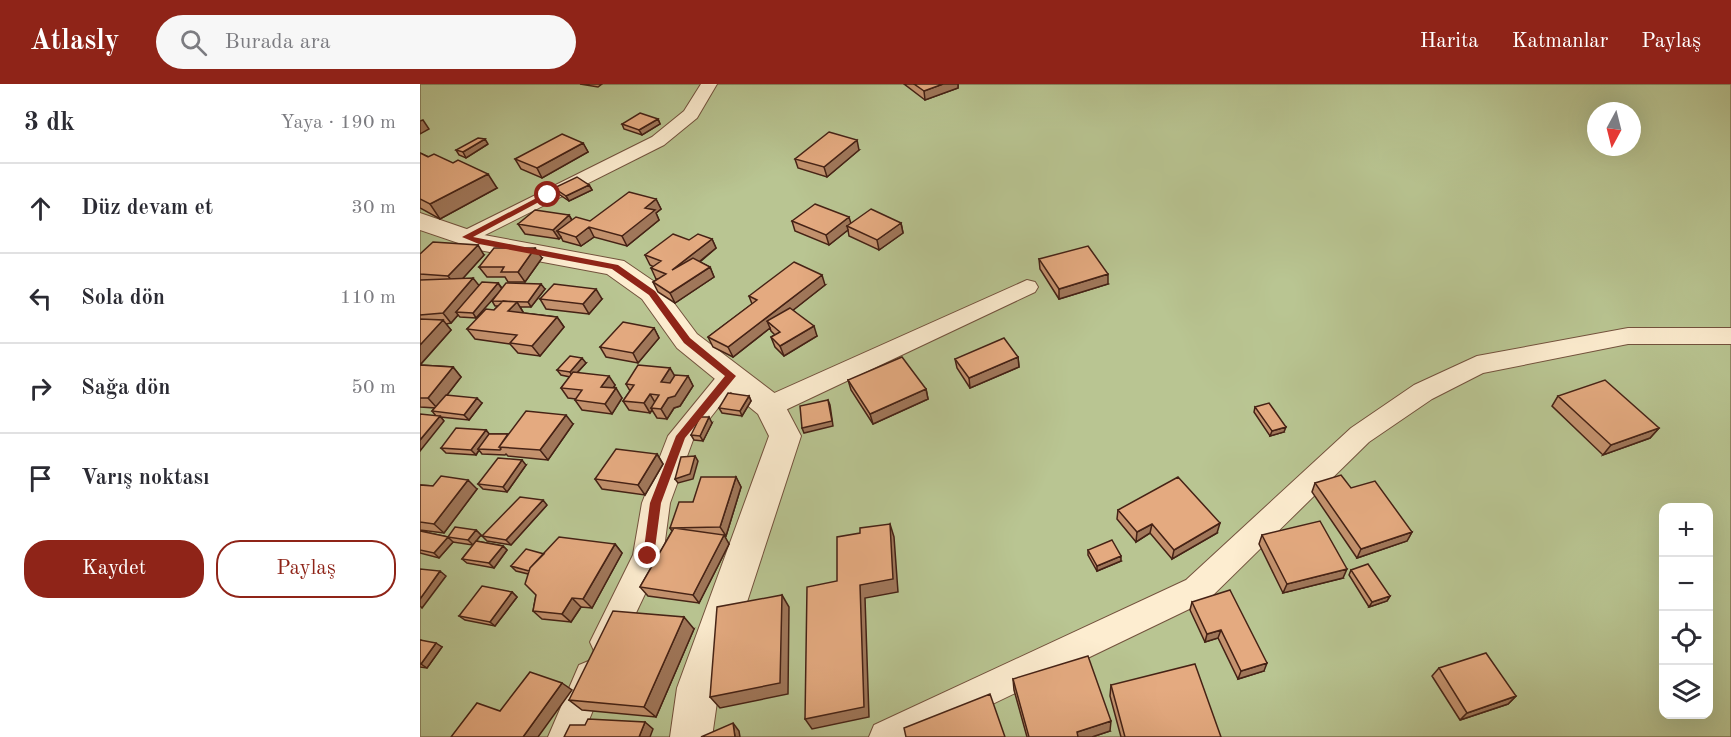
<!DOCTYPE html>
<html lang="tr">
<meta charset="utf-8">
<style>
:root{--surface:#fff;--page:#f7f7f7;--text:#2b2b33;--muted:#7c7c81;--line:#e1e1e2;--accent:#8f2418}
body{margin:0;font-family:"Old Standard TT",serif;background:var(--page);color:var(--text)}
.controls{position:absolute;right:18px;bottom:18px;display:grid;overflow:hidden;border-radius:12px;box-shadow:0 6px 24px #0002}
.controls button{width:54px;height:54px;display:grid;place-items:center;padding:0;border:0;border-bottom:2px solid var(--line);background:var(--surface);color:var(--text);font:30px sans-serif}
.compass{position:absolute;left:1167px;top:18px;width:54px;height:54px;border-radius:50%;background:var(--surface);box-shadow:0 6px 24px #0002;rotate:187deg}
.stop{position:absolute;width:18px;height:18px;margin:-14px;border:4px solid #8f2418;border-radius:50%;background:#fff}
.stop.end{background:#8f2418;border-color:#fff;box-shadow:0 2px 6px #0008}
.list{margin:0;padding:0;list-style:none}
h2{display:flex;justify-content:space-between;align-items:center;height:78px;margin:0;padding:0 24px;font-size:26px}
h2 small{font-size:20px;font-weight:400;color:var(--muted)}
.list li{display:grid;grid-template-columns:39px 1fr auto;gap:18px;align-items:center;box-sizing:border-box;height:90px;padding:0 24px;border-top:2px solid var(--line)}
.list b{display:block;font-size:22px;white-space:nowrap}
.list em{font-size:20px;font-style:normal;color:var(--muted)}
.actions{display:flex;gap:12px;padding:18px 24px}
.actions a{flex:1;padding:14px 0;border:2px solid var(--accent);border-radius:24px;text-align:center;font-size:21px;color:var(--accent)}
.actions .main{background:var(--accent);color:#fff}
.icon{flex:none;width:33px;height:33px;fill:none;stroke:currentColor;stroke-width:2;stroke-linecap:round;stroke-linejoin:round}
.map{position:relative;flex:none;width:1311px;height:653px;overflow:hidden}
header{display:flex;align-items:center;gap:36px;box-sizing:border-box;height:84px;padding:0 30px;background:var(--accent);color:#fff}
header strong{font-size:28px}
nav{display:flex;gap:33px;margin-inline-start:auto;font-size:21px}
.search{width:420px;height:54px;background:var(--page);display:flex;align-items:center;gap:15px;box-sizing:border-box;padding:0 21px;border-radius:33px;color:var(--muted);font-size:22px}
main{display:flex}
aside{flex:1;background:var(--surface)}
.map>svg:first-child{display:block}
.green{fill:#b9c592;stroke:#7f7454;stroke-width:1.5;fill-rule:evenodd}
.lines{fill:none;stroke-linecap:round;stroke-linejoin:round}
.minor-casing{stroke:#73523d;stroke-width:2}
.tertiary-casing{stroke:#73523d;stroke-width:2}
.minor{fill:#fdedd0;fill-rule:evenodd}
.tertiary{fill:#fdedd0;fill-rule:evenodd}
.wall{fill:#c4926e;stroke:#452215;stroke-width:1.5}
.shaded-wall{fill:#a0775a;stroke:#452215;stroke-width:1.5}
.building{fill:#e4aa80;stroke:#452215;stroke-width:1.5}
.route{fill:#8f2418}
</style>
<header>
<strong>Atlasly</strong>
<div class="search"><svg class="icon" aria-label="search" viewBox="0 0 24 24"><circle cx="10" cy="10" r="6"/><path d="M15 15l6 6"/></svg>Burada ara</div>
<nav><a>Harita</a><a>Katmanlar</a><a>Paylaş</a></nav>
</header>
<main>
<aside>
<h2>3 dk<small>Yaya · 190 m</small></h2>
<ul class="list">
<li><svg class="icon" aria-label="ahead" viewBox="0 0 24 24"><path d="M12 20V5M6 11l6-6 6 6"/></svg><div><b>Düz devam et</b></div><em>30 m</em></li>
<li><svg class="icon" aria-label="left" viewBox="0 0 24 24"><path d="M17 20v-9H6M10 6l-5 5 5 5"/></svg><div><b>Sola dön</b></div><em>110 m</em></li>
<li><svg class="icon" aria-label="right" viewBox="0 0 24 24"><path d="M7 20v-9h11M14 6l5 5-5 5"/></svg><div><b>Sağa dön</b></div><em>50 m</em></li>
<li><svg class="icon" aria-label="arrive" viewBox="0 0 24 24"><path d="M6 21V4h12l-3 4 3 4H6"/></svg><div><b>Varış noktası</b></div></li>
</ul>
<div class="actions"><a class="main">Kaydet</a><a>Paylaş</a></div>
</aside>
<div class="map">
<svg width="1311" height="653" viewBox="0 0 1311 653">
<rect width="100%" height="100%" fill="#fce3b6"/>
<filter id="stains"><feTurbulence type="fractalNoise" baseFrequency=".00333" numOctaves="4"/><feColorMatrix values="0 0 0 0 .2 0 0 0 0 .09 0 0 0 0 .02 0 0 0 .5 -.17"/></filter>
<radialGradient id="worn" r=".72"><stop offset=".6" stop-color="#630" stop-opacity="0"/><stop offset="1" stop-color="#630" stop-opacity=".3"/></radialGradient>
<path class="green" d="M0,0h1311v653h-1311zM1176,27h36v36h-36zM1244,424h44v206h-44z"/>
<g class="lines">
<defs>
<path id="minor" d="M281,0h16l-20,34 -33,27 -191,96 -7,2 -7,-2 -3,-4 3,-4 193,-96 32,-26z
M607,196l8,2 3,5 -3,5 -256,121 -9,3 -9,-3 -4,-7 4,-7z
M1208,244h103v16h-103l-145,29 -51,26 -63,43 -161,158 -284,137h-55l5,-12 312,-145 165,-152 63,-43 63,-29z
M311,283l9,3 3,6 -50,64 -23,63 -7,53 -46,97 -11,4 -11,-4 -5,-11 43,-87 9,-52 26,-67 54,-66z
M171,576l12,5 4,11 -25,61h-34l31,-72z"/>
<path id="tertiary" d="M0,129l64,22 140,26 38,26 35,47 84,64 20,38 -82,252 -7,49h-42l7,-49 92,-252 -11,-22 -81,-66 -35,-49 -35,-25 -128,-24 -59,-20z"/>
</defs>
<use href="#minor" class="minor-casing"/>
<use href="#tertiary" class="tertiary-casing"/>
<use href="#minor" class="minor"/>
<use href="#tertiary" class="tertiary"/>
</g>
<path class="wall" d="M160,0h22l-4,3z
M484,0h54v4l-33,12z
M238,35l2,5 -18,11 -18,-6 -2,-5z
M163,59l5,9 -46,26 -21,-9 -6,-10z
M68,60l-22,14 -7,-3 -3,-5z
M439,66l-32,27 -29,-9 -3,-9z
M0,69l77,35 -57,31 -20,-11z
M169,101l3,5 -23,11 -12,-8 -3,-5z
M236,115l5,10 -5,4 3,7 -32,26 -33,-9 -13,9 -18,-5 -2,-4 -2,2 -34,-5 -7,-10 51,-9 3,5 18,1z
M372,137l59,2h50l2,10 -24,17 -30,-14 -1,-6 -19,15 -34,-14z
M292,155l4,9 -16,14 10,5 4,10 -39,26 -17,-11 -5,-10 5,-3h-2l-5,-11 3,-1 -4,-2 -5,-10 44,-15z
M0,170l64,1 -21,23 16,8 19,-3 4,5 43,1 -14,18h-11l3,5v1l34,4 7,10 -24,29 -22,-3 -8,-9 -35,-5 -8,-10 27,-19 4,-4h-3l-3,-5 6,-8 -22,25 -16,-1 -2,-2 -7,8 -5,1 5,6 -31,35 33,2 8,10 -14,18 35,8 -13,17 -29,-3 4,4 -8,-5 -4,-5 3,-3 -15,-1z
M122,174l-17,24h-17l-3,-5h-18l-8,-10z
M619,175l69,25 -49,15 -19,-30z
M405,201l-32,25 24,26 -33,20 -9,-9 -4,-10 4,-2 -4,-4 -1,-3 -37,29 -20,-10 -5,-10 44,-33 -3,-8z
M120,215h62l-13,15 -43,-5z
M234,244l5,10 -21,25 -32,-6 -6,-10z
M598,273l1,10 -49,21 -13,-20 -2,-9z
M166,279l-9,10 38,12 -1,3 8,10 -10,16 -30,-4 -7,-10 1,-1 -8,-1 -7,-10 9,-11 -9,-2 -4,-5z
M254,292h14l5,10 -13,20 -6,2 -7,11 -10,-1 -5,-8 -2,3 -21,-3 -6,-9 7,-10 -4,-7z
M428,296l78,9 2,10 -55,25 -22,-34z
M329,312l2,5 -9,15 -20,-3 -3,-5z
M1138,312l101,32 -9,10 -47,17 -51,-49z
M835,323l29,25 -14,4 -16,-24z
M292,339l-9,18 -9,-1 -3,-5z
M153,340l-25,36 -40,-4 -2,-2 -1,1 -23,-1 -3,-4 -3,5 -30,-2 -5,-5 45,-18 3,4h19z
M237,370l6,10 -18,31 -43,-6 -7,-10z
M106,381l-19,27 -24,-3 -5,-5z
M316,393l5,10 -15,49h-2l5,8 -30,59 -51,-7 -8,-9 32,-56 -2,-3 23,-26z
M895,399l36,5 61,44 -5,9 -50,17 -45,-66z
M0,401l57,4 -33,44 -24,-3z
M127,421l-36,40 -24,-4 -5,-5z
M698,426l99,23 -45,26 -22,-26 -14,9 -19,-23z
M56,446l5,5 -5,6 27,5 4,4 -13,18 -27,-5 -5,-4 11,-14 -20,-3 -14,16 -19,-5v-22l28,6z
M842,451l81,43 -60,15 -24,-49z
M195,460l7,9 -30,55 -11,-1 -10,15 -29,-3 -9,-8 3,-16 -8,-21 -12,-3 -5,-5 33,-12z
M668,466l33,11 -24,10 -9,-16z
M931,486l39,26 -3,5 -18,6 -20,-32z
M92,508l5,5 -22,29 -30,-6 -6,-4z
M772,518l72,69 -26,8 -20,-41 -13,4 -15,-32z
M274,545l-38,88 -74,-7 -13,-10z
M0,556l22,7 -15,21 -7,-1z
M1019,584l77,28 -8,8 -48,16 -28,-44z
M593,595l97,52 -18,6h-65l-13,-47z
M691,601l110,52h-100l-11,-41z"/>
<path class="shaded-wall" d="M523,0h15v4l-33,12 -1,-9z
M238,35l2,5 -18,11 -3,-5z
M3,36l6,9 -9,5v-13z
M65,55l3,5 -22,14 -3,-6z
M437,56l2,10 -32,27 -3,-10z
M163,59l5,9 -46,26 -5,-10z
M68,90l9,14 -57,31 -10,-15z
M169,101l3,5 -23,11 -3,-5z
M236,115l5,10 -5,4 3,7 -32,26 -5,-10 23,-28z
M149,131l5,10 -17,6 4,6 -2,2 -6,-9z
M429,133l3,10 -5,-1 1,4 -19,15 -3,-10z
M481,139l2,10 -24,17 -2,-10z
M169,143l5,10 -13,9 -5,-9z
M292,155l4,9 -39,32 -5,-10z
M58,161l6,10 -28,31 -8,-10z
M115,164l7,10 -17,24 -7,-10z
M290,183l4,10 -39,26 -5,-10z
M688,190v10l-49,15v-10z
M402,191l3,10 -52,41 -6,-5 3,7 -37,29 -5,-10z
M53,194l8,10 -25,24 2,3 -7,8 -8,-10z
M78,199l4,6 -26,29 -3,-5z
M121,200l4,5 -14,18 -3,-5z
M176,205l6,10 -13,15 -6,-10z
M97,218l6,10 -8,9 -7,-10z
M137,233l7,10 -24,29 -8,-10z
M23,236l8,10 -31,35v-20z
M394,242l3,10 -33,20 -4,-10z
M234,244l5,10 -21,25 -5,-10z
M598,273l1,10 -49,21 -1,-10z
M162,274l4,5 -13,14 -3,-5z
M33,283l8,10 -24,31 -9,-10z
M250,284l6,10 -9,14 -6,-10z
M189,292l6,9 -7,11 -7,-9z
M268,292l5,10 -13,20 -6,2 -7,11 -6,-10 7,-11z
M196,304l6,10 -10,16 -7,-10z
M506,305l2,10 -55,25 -3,-10z
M230,310l6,10 -5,4 1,2 -2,3 -6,-10z
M329,312l2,5 -9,15 -2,-5z
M57,314l5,5 -13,17 -5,-5z
M408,316l2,5 3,21 -29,7 -2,-5z
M146,331l7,9 -25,36 -8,-10z
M20,332l4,5 -24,30v-11z
M289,333l3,6 -9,18 -3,-5z
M866,343l-2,5 -14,4 2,-5z
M1239,344l-9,10 -47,17 8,-10z
M66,346l4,5 -12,14 1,1 -3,5 -5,-5z
M237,370l6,10 -18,31 -7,-10z
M275,372l3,5 -5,18 -15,4 -3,-4z
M102,376l4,5 -19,27 -4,-5z
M316,393l5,10 -15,49 -6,-9z
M48,396l9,9 -33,44 -10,-9z
M123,416l4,5 -36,40 -5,-5z
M800,439l-3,10 -45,26 2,-9z
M470,440l4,13 4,55 -33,6 4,119 -57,12 -7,-10 55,-134z
M732,440l-2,9 -14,9 1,-10z
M56,446l5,5 -8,10 -5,-5z
M992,448l-5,9 -50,17 4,-9z
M304,451l5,9 -30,59 -6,-8z
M28,453l5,5 -14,16 -5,-5z
M195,460l7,9 -30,55 -9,-9z
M83,462l4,4 -13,18 -5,-5z
M701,472v5l-24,10v-5z
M927,485l-4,9 -60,15 4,-9z
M20,487l6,5 -24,32 -2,-2v-7z
M92,508l5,5 -22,29 -5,-4z
M362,511l7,12 -1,87 -68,14 -10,-11z
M970,512l-3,5 -18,6 3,-5z
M152,514l9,9 -10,15 -9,-8z
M264,533l10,12 -38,88 -12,-10z
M801,546l-3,8 -13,4 2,-8z
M16,559l6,4 -15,21 -6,-4z
M847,579l-3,8 -26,8 3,-8z
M142,599l10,7 -34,47h-15z
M1096,612l-8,8 -48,16 7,-7z
M691,637l-1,10 -18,6h-15v-5z
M225,638l8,7 -3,8h-11z
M313,639l6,8 1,6h-5z"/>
<path class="building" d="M494,0h29l-19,7z
M220,29l18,6 -19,11 -17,-6z
M409,48l28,8 -33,27 -29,-8z
M142,50l21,9 -46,25 -22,-9z
M58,54l7,1 -22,13 -7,-2z
M0,69l8,4 6,-3 19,9 5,-3 30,14 -58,30 -10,-5z
M157,93l12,8 -23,11 -12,-8z
M209,108l27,7 -11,9 10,2 -33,26 -33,-9 -13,10 -19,-6 19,-14 14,4z
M395,120l34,13 -23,18 -34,-14z
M451,125l30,14 -24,17 -30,-14z
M115,126l34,5 -16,15 -35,-6z
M253,150l16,6 9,-6 14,5 -40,31 21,-12 17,9 -40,26 -17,-11 13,-8 -15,-6 10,-7 -16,-6z
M13,158l45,3 -30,31 -28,-2v-20z
M668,162l20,28 -49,15 -20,-30z
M74,164h41l-17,24h-17l3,-5h-25z
M374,178l28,13 -94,72 -20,-10 49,-37 -8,-4z
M53,194l-30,35 -23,2v-35z
M62,198l16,1 -25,30 -17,-1z
M86,199l35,1 -13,18 -36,-1z
M134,200l42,5 -13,15 -43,-5z
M83,217l14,1 -9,9 49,6 -25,29 -22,-3 7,-8 -50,-6 19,-20 8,1z
M370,224l24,18 -34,20 -9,-9 9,-5 -13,-11z
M0,235l23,1 -23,25z
M203,238l31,6 -21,25 -33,-6z
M584,254l14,19 -49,21 -14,-19z
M150,272l12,2 -12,14 -13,-2z
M482,273l24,32 -56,25 -22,-34z
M0,281l33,2 -25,31h-8z
M218,281l32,3 -9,14 9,1 5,-8 13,1 -13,20 -7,2 -7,11 -10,-1 8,-13 -9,-1 -6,9 -21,-2 11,-16 -8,-1z
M153,288l36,4 -8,11 15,1 -11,16 -30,-4 7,-10 -21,-2z
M1185,296l54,48 -48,17 -53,-49z
M308,309l21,3 -9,15 -21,-3z
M26,311l31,3 -13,17 -32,-4z
M408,316l4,21 -30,7 -2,-22z
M849,319l17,24 -14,4 -17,-24z
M106,327l40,4 -26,35 -41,-3z
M0,330l20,2 -20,24z
M280,333h9l-9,19 -9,-1z
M36,344l30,2 -15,20 -30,-2z
M69,350h19l-9,13 2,2 -1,1 -22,-1z
M196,365l41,5 -19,31 -43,-6z
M275,372l-5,18 -15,5 6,-22z
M78,374l24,2 -19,27 -25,-3z
M921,391l10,13 24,-7 37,51 -51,17 -46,-66z
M21,392l27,4 -34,44 -14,-2v-37l13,1z
M281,393h35l-16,50 -50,1 9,-26h14z
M758,393l42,46 -46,27 -22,-26 -15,8 -19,-22z
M100,413l23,3 -37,40 -24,-4z
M900,437l27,48 -60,15 -25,-49z
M470,440l3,55 -33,6 4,122 -59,12 2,-132 30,-6v-44l23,-4v-5z
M35,443l21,3 -8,10 -20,-3 -14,16 -14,-3v-19l28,6z
M254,444l50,7 -31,60 -53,-8z
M139,453l56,7 -32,55 -11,-1 -10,16 -29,-3 3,-16 -11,-11 5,-16z
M692,456l9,16 -24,10 -9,-16z
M56,457l27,5 -14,17 -27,-4z
M106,465l18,5 -14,14 -1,3 -18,-5z
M948,480l22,32 -18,6 -21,-32z
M0,485l20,2 -20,28z
M62,502l30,6 -22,30 -31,-6z
M810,506l37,73 -26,8 -20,-41 -14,4 -15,-32z
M362,511l-2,88 -70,14 7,-90z
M193,527l71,6 -40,90 -75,-7z
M0,556l16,3 -15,21 -1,-1z
M1066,569l30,43 -49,17 -28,-45z
M668,572l23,65 -34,11 1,5h-49l-16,-58z
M775,580l26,73h-96l-14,-52z
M110,588l32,11 -39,54h-72l26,-34 23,8z
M570,610l15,43h-99l-2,-9z
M168,635l57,3 -6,15h-75l6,-12h15z
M313,639l2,14h-34z"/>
<path class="route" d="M126,109l6,2 -79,42 145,28 37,26 35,47 46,38 -51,62 -24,65 -7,53 -6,5 -5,-5 7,-53 26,-67 49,-60 -41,-33 -35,-48 -37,-26 -133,-25 -17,-7z"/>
<rect width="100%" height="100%" filter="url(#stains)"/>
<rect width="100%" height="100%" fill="url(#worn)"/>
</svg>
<div class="controls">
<button>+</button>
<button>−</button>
<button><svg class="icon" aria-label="locate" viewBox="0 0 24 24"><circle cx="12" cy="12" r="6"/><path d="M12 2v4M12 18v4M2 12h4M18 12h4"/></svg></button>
<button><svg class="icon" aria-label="layers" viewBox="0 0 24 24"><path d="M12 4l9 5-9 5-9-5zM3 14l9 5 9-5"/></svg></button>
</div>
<svg class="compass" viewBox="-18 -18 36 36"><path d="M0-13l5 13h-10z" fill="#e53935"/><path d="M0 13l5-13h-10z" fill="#7c7c81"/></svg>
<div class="stop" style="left:128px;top:111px"></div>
<div class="stop end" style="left:228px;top:472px"></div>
</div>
</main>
